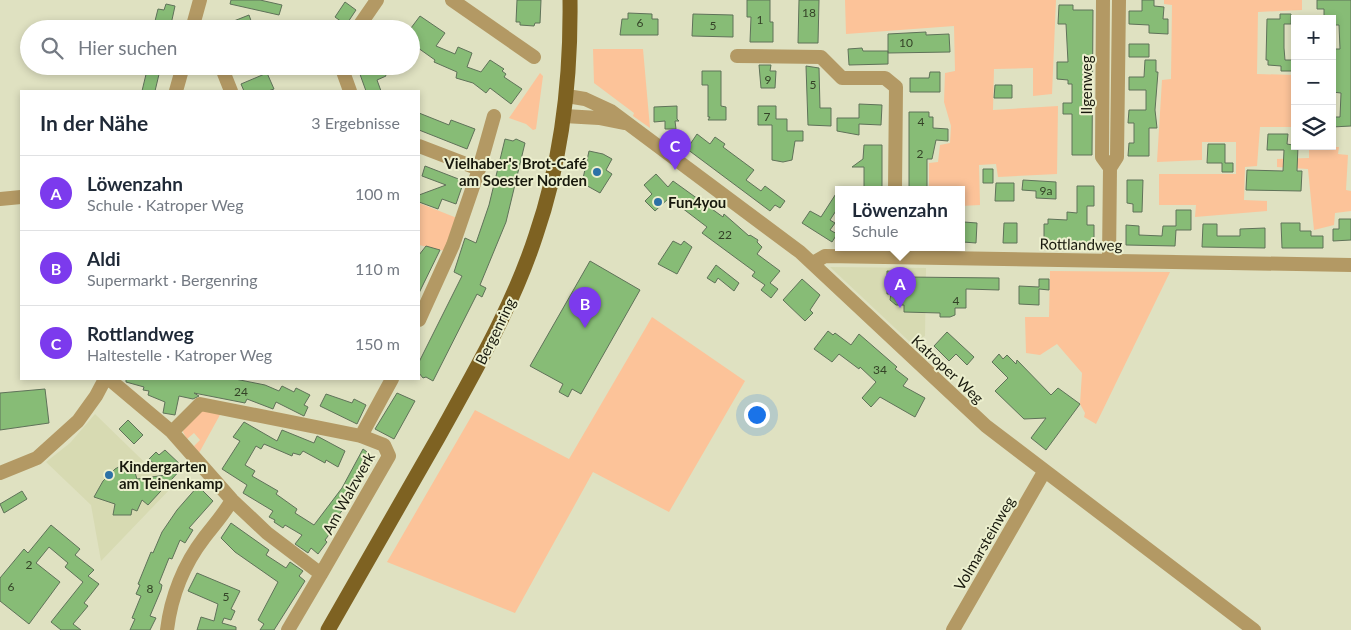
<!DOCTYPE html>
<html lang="de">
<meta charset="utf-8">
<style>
:root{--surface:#fff;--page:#f2f2f3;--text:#1f2937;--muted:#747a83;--line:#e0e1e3;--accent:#7c3aed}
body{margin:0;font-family:Lato,sans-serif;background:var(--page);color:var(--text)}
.controls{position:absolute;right:15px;top:15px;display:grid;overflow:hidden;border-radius:0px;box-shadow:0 2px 8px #0003}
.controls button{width:45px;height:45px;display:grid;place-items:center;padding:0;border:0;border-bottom:1px solid var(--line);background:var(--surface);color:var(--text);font:25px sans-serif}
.you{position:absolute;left:756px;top:414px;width:18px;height:18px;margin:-12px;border:4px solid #fff;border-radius:50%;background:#1a73e8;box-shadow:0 0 0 8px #1a73e833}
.badge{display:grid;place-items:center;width:32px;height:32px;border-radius:50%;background:var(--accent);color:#fff;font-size:16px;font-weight:700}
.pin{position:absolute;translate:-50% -41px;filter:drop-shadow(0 1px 2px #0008)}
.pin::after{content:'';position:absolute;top:26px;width:18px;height:15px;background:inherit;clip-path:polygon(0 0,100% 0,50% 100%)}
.popup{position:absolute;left:835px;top:186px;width:130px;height:65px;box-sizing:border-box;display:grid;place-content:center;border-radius:0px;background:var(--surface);filter:drop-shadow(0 1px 4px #0005);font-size:16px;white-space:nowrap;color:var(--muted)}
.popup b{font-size:19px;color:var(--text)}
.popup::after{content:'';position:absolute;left:50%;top:100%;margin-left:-10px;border:10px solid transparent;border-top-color:var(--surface)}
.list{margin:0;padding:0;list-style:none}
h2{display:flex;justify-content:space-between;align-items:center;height:65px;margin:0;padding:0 20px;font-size:21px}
h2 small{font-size:16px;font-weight:400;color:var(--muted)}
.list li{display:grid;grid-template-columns:32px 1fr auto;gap:15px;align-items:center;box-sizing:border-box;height:75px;padding:0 20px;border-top:1px solid var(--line)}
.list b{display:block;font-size:19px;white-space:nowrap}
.list p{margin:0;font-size:16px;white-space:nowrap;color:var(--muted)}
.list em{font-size:16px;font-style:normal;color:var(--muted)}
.icon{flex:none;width:28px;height:28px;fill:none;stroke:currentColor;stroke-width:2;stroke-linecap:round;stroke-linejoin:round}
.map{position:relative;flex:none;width:1351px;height:630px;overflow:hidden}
.search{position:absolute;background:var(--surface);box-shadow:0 2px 8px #0003;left:20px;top:20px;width:400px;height:55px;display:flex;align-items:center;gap:12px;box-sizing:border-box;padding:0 18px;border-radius:28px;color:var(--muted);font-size:19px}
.panel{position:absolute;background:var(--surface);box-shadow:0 2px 8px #0003;left:20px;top:90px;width:400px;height:290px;border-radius:0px}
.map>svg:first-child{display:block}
.built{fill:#d7dab2}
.green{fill:#fcc399}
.building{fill:#87bc76;stroke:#5f7259}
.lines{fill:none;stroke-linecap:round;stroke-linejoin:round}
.minor{stroke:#b39964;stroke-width:14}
.major{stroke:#7e6222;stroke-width:15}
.poi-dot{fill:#2c71a6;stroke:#ecefce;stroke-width:2}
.labels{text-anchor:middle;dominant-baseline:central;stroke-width:4;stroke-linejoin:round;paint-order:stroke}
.number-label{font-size:12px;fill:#344227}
.street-label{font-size:15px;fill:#18190d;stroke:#ecefce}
.poi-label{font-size:15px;font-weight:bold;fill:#18190d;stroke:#ecefce;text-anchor:start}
</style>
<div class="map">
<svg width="1351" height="630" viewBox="0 0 1351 630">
<rect width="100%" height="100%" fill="#dfe1c1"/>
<path class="built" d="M830,267l96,1 -1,68 -14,7z
M95,414l76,74 -70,73 -10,-56 -45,-43 24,-19z"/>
<path class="green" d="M845,0h211l-4,94 -19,2v-28l-39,1 -1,41 65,-4 -1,68 -59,3 -2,-13 -17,1 1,40 -19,1v-17h-32v-26l9,-1 2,-17 10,-2 1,-17 -7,-24 1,-29 10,-2 -1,-45 -108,8z
M1164,0h138v10l-44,2 -1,62 38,1v52h-35l-3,39 -12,1 -1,33 23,1v10l-72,6 1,-12h-37v-31h77v-32h-34v18l-45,2 5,-82 9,-1 1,-74 -8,-1z
M593,49h50l7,79 -17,-12 1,-3 -40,-30z
M540,73l3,3 -7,53 -3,1 -7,-6 -17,-6z
M1309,147h30l-1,7 10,1 -2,35 5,1v20l-16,2 -1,12 -20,5 -6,-61 -31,-2v-8l32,-1z
M419,203l38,15 -12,33 -26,-6z
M1050,271l120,1 -74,152 -12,-7 1,-4 -5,-9 2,-31 -25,-29 -17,11 -14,-2 -1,-36h24z
M652,317l93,64 -76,131 -76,-40 -78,141 -128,-51 88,-152 94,49z
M204,409l17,4 -22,40 -5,-7 6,-6 -6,-7 -7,6 -4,-7 1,-6z"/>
<path class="building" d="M231,0h29l22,5 -3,10 -49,-11z
M517,0h24l-1,23h-5l-1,3 -14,-1v-3h-4z
M747,0h23v22h3v20h-23l1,-25h-4z
M799,0h20l-1,43h-20z
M1142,0h12v6l10,1 -1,12h5v15l-19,-1v-8l-20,-1v-13h13z
M1317,0h34v126l-19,1v-10h8l1,-24 -9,-1v-43h8l-1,-24h-7v-6h-8v-10h-7z
M345,2l11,8 -10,15 -11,-8z
M166,4l9,2 -5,23h-17l5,-20 6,1z
M1059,5h14v5h20l-1,145h-20v-41h-9v-11h9v-19h-4v-4l-11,-1v-17h11l-2,-38h-8z
M628,13l24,1v5h6v16h-38l2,-16h6z
M693,14l40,1v22l-41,-1z
M1280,14h11v10h-7v24l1,12h8v11h-12v-5l-13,-1v-5h-2l1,-41h13z
M249,15l5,14h-38v-1z
M420,16l25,17 -9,13 19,8 3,-7 14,6 -5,14 14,5 9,-12 14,9 -2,2 4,3 -2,3 18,12 -11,15 -21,-16 -4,5 -13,-10 -17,-5 1,-6 -23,-10 1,-2 -24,-17v-15z
M926,32v3l23,-1 1,18 -62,1v-19z
M1129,44h20v13h-20z
M862,48l1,3h25v13l-39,1 -1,-16z
M1145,60h11v12h2l-3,38 2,18h-8v28h-21l1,-13h5v-20h-6l1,-13h17v-20h-17v-13h15z
M759,65h12l-1,6h6l-1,17h-14z
M148,66h13l-6,25h-13z
M357,66h21l1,3 4,-1 3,8 -9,4 4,11h-15z
M806,66l13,2 1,40h11v18l-23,-1z
M702,71h19v35l5,1v13h-18l2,-3h-2v-32h-6z
M930,72h10v20h-30v-14h19z
M267,73l7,16 -6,2h-24l-3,-7z
M995,85h17v13h-18z
M859,104l23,1 -1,20 -22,-1v11l-22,-4v-13h22z
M677,106v13l2,2h-4l1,8h-11v-8l-11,1v-15z
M758,106h18v13h11v12h16v10h-8l-3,19 -9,2 -11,-2v-35h-14z
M909,112h20v5h4v11l15,1v12l-12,-1 -4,19h-5v30h-18z
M419,113l30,12 2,-5 24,9 -8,20 -48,-19z
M697,134l13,10 5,-7 10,7 -2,3 31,23 -8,10 15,11 4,-5 20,15 -5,7 -5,-3 -5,6 -83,-62z
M1268,134h20l-1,10 11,2 -1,25h5l-1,20 -55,-1 1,-20 36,1 1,-21h-17z
M505,139l8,2 3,-2 9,4 -19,79 -26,63 6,3 -4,9 -5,-3 -44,87 -7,-4 -3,1 -4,-5v-11l43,-86 -8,-4 11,-34 11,5 13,-38z
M1208,144h17v19h8v9h-11v-9h-15z
M864,145h18v44h-18v-22h-12l11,-8z
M589,151l14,3 9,5 -6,11 6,4 -12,19 -18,-10z
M425,166l36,14 4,-2 -9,26 -14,-5 -4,10 -19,-7v-7l27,-10 -24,-9z
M983,169h10v14h-10z
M656,174l12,13 5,-6 50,36 1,-3 25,22 1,-1 8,5 -1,2 5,5 -5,7 23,17 -10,12 8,6 -7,9 -10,-8 4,-5 -13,-9 3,-4 -53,-39 5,-6 -38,-29 -14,13 -10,-10 7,-7 -8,-9z
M1023,180l33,2v17l-20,-1v-7l-14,-1z
M1127,180h16l-1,32h-9v-8l-6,-1z
M996,183h18v18h-19z
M1077,186h17v20h-7v19h7v20l-50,-1v-20h4v-5l19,1v-8l10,1z
M839,189v17l-9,14 5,3 -5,7 7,4 -5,8 -30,-19 8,-12 11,6z
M1176,210h15v20h-15l-1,16 -49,-1v-20l13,1v9l23,1 1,-10h13z
M1339,219h12v21l-18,1v-12h6z
M964,222l13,1 -1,20 -13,-1z
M1004,223h13v20h-14z
M1281,223h19v8h11v5h12v12h-41z
M1203,224h14v12h23v-7l25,-1v20l-63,-1z
M673,241l8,4 3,-4 8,6 -15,27 -19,-10z
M426,246l14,4 -21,43v-38z
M590,261l50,29 -59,104 -9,-5 -4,8 -9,-5 4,-8 -33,-18z
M716,265l23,18 -5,8 -16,-13 -3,5 -8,-5z
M887,271l19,1v5l93,1v12l-33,-1v19h-11v7l-5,2h-10v-4l-36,-1v-7h-8l-6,-5 1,-6h-4z
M802,279l18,16 -10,15 3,3 -8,8 -22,-21z
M1039,279h10v11l-10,-1v16l-20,-1v-18l20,1z
M828,331l5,4 2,-2 16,12 8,-11 38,33 -2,2 13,10 -5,7 22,12 -10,19 -35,-20 -9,10 -9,-9 14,-16 -16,-15 -1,2 -20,-15 -7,8 -18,-13z
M947,332l27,25 -7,8 -11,-11 -7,7 -15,-15z
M999,354l4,5 4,-4 9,9 1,-4 34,35 7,-7 22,16 -34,46 -15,-12 15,-20 -22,1 -29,-28 13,-13 -16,-16z
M126,379h109l30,6 14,6 3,-5 12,6 2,-4 14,7 -6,10 4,2 -4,9 -28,-14 -3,7 -26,-10 -2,4 -51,-10 5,3 -6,3 -14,-3 -4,19 -12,-2 2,-11 -17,-7 1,-4 -6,-1 1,-3 -18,-5z
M45,389l4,34 -49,7v-37z
M397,393l18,8 -21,38 -19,-10z
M326,394l26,9 2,-4 12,6 -9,19 -37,-18z
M128,420l15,15 -9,9 -15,-15z
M244,422l33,19 5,-11 32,13 3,-7 28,15 -7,16 -12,-7 -1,3 -22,-12 -3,4 -7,-2 -1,3 -28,-12 -3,5 -5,-3 -11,19 10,6 -3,5 26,15 -2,3 21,15 -2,4 19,12 28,-37 21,-39 12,9 -25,37 3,2 -16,20 3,3 -15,20 2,2 -9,12 -7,-6 -3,5 -13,-9 7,-9 -17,-10 -2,3 -9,-6 1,-2 -6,-3 4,-6 -30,-18 4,-8 -25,-16 18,-28 -7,-4z
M165,450l18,17 -35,38 -6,-5 -5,11 -5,-2 -1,6h-18l2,-11 -21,-7 9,-16 12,-12 16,-9 6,19 29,-4 -17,-16 7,-7 3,3z
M198,486l15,15 -24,27 4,2 -8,13 -5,-3 -8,19 -3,-1 -10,25 3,2 -1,5 -11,26 6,2 -6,12h-20l5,-11 -3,-1 9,-22 -5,-2 4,-9 -2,-1 13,-32 2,1 9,-21 15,-22z
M22,491l5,8 -23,14 -4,-9z
M231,523l38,27 -3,5 20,13 4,-6 13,9 -4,5 6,5 -31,49h-14l4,-6 -6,-4 20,-38 -43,-30 -14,-14z
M51,525l29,24 -5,6 19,15 -6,6 11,8 -15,19 4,3 -15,18 8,6h-20l-10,-8 32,-40 -18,-15 3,-4 -19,-16 -13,16 24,19 -31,42 -29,-23v-23l24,-29 4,4z
M197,573l43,18 -9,18 4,2 -4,9 -7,-2 -2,5 14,4v3h-39l4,-13 13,4 4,-17 -30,-13z"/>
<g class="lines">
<path class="minor" d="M452,0l82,57
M1103,0l-1,157 8,11
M192,29l8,-29
M357,29l20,-29
M737,56l84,1 21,21h43l11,9 -1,102
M221,66l10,25
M341,66l9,25
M176,91l7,-25
M567,96l18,3 26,12 189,141 186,174 268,204
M564,116l35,2 25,5
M419,146l60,23
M0,199l21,-2
M1109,260l1,-92 7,-11 2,-157
M813,263l12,-7 526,9
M419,320l34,-75 26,-76 15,-53
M109,379l63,53 60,68 35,33 54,41 68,-118 -5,-11 -23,-9 -161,-32 -28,28
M361,436l31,-57
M0,473l37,-15 41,-37 18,-25 9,-17
M167,630c4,-33 17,-66 37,-92 10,-13 20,-24 28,-38
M288,630l33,-56
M953,630l91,-158"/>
<path class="major" d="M328,630c37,-65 74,-129 111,-194 36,-65 74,-130 97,-201 26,-76 35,-155 34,-235"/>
</g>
<g class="poi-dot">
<circle cx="597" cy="172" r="5"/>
<circle cx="658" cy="202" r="5"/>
<circle cx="109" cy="475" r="5"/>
</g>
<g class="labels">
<g class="number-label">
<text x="809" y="12">18</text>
<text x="760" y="19">1</text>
<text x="640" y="22">6</text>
<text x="713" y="25">5</text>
<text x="906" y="42">10</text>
<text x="768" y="79">9</text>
<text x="813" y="84">5</text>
<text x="767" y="116">7</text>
<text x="921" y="121">4</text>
<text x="920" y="153">2</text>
<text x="1046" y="190">9a</text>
<text x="725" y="234">22</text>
<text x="956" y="300">4</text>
<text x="880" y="369">34</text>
<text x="241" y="391">24</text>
<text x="29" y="564">2</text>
<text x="11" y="586">6</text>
<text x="150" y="588">8</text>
<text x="226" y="596">5</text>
</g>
<g class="street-label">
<text transform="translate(1086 85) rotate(-90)">Ilgenweg</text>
<text transform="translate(1081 244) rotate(1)">Rottlandweg</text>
<text transform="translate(495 331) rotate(-64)">Bergenring</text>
<text transform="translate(948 369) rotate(43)">Katroper Weg</text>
<text transform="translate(348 493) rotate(-61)">Am Walzwerk</text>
<text transform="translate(984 543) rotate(-60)">Volmarsteinweg</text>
</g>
<g class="poi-label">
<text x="587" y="163" text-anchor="end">Vielhaber's Brot-Café<tspan x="587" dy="17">am Soester Norden</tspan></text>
<text x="668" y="202">Fun4you</text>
<text x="119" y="466">Kindergarten<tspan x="119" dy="17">am Teinenkamp</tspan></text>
</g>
</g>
</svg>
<div class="controls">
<button>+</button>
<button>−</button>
<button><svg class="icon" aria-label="layers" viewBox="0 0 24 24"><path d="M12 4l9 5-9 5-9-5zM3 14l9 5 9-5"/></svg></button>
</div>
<div class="you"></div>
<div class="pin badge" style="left:900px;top:308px">A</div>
<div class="popup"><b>Löwenzahn</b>Schule</div>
<div class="pin badge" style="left:585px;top:328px">B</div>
<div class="pin badge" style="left:675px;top:170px">C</div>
<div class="search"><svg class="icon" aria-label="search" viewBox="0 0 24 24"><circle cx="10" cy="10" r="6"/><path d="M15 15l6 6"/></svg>Hier suchen</div>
<section class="panel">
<h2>In der Nähe<small>3 Ergebnisse</small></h2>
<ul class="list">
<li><span class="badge">A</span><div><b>Löwenzahn</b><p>Schule · Katroper Weg</p></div><em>100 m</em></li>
<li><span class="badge">B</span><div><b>Aldi</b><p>Supermarkt · Bergenring</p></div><em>110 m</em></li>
<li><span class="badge">C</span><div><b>Rottlandweg</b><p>Haltestelle · Katroper Weg</p></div><em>150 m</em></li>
</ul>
</section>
</div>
